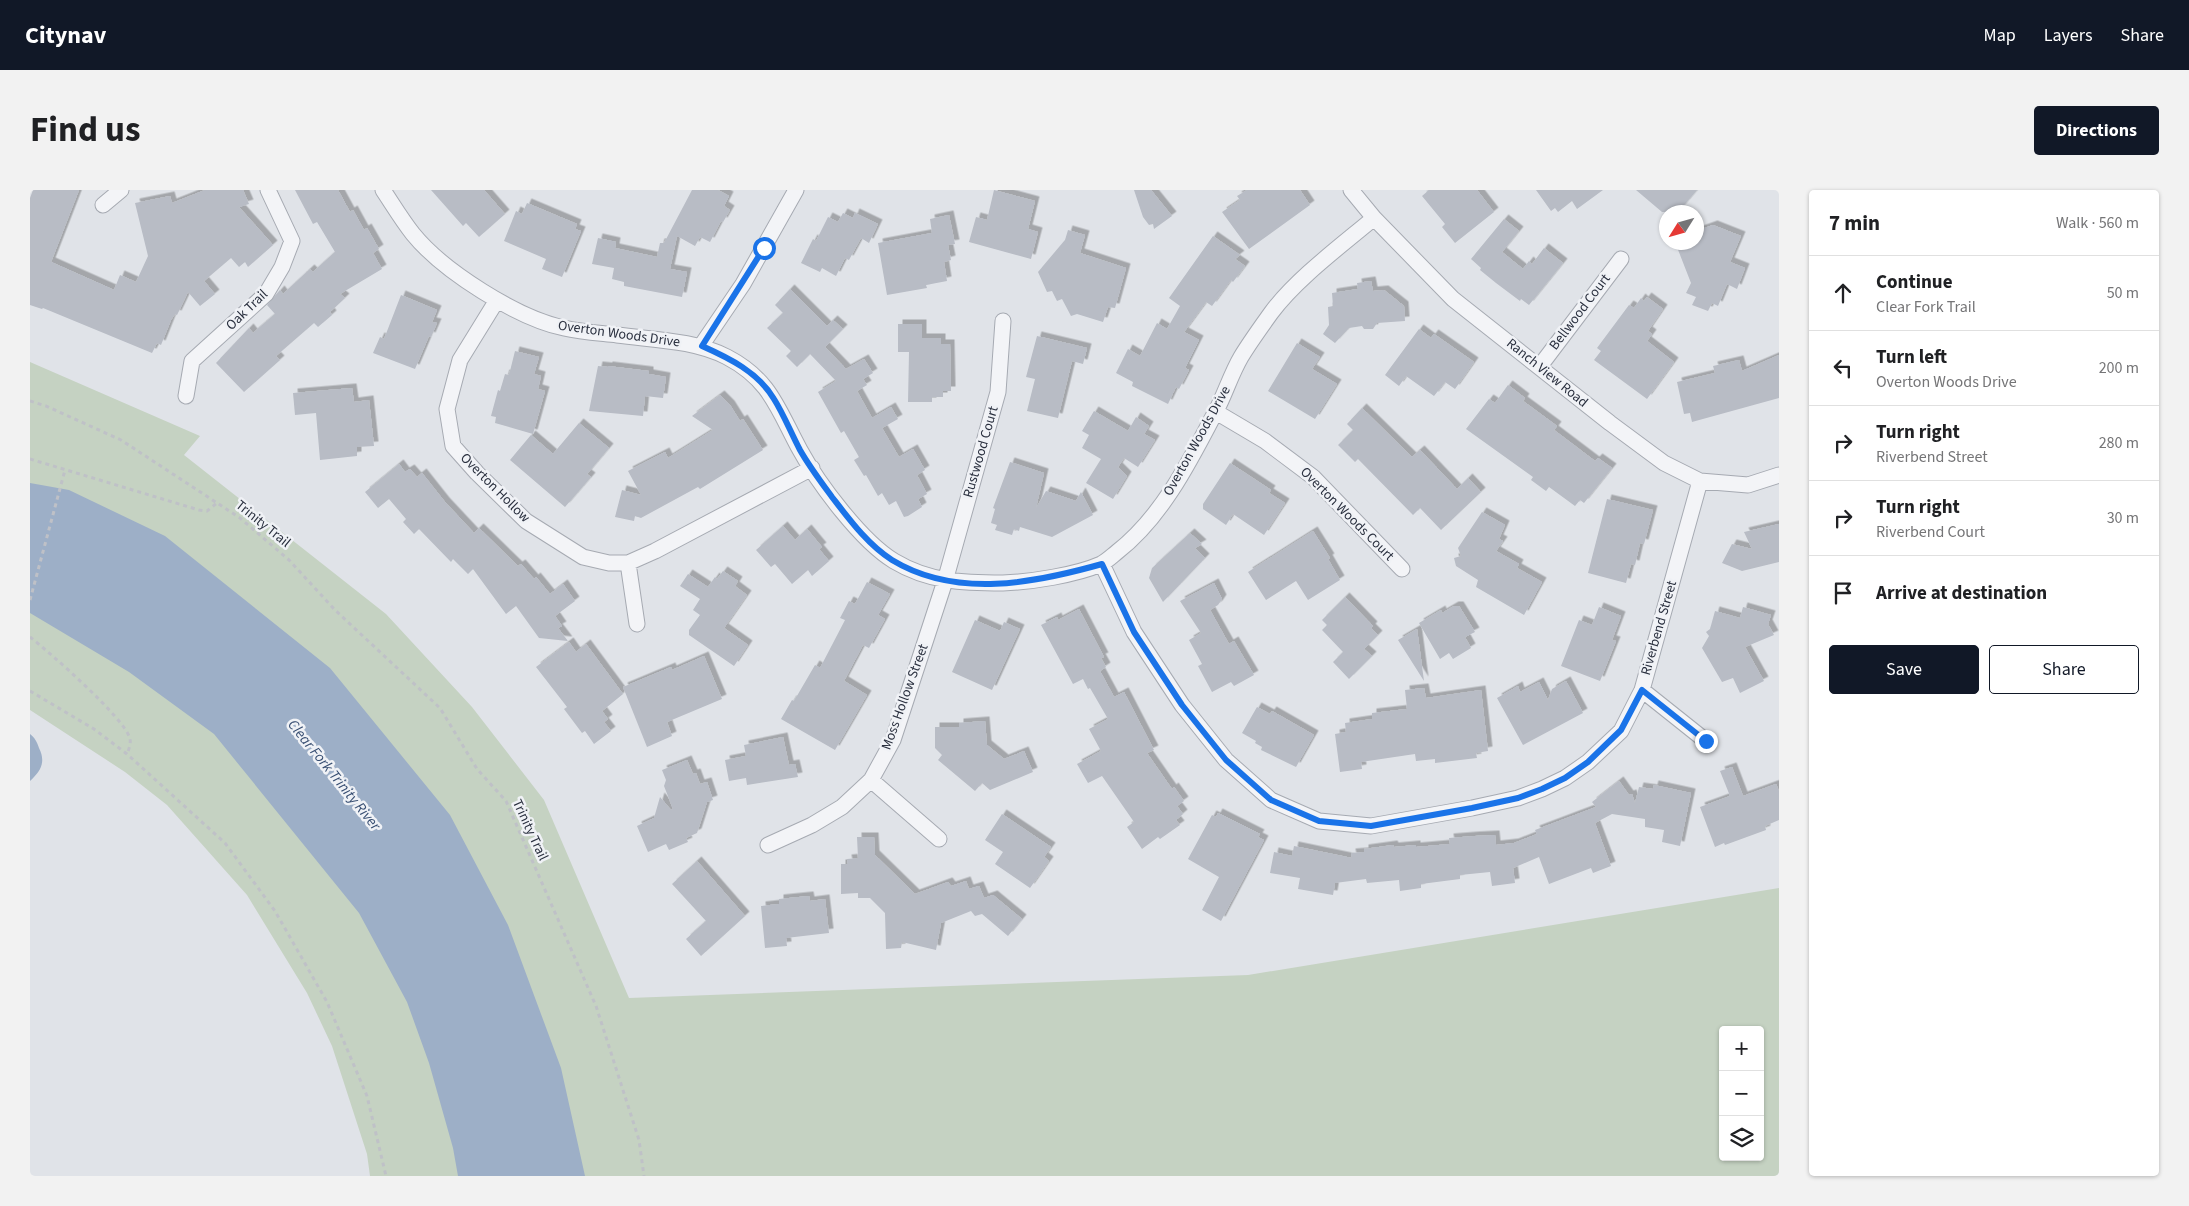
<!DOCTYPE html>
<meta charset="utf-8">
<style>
:root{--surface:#fff;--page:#f2f2f2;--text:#202124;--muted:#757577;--line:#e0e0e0;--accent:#111827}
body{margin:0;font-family:"Source Sans 3",sans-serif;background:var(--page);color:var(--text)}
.controls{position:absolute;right:15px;bottom:15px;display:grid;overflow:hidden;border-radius:5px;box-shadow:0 1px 4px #0004}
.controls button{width:45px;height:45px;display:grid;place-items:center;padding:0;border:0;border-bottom:1px solid var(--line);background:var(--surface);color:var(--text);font:25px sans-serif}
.compass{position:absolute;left:1629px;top:15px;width:45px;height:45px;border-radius:50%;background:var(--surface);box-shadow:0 1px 4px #0004;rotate:233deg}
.stop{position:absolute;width:15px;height:15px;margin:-11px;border:4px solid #1a73e8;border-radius:50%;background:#fff}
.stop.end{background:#1a73e8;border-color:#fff;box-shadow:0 1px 5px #0008}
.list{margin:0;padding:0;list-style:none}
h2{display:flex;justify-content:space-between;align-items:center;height:65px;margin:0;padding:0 20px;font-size:21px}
h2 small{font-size:16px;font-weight:400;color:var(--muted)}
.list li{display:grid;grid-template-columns:32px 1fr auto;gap:15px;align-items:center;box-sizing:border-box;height:75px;padding:0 20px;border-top:1px solid var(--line)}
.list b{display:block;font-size:19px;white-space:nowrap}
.list p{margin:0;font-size:16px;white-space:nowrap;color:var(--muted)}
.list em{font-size:16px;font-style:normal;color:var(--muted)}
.actions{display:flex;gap:10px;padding:15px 20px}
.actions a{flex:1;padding:11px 0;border:1px solid var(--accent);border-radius:5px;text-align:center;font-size:18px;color:var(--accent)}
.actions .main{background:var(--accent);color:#fff}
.icon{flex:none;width:28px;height:28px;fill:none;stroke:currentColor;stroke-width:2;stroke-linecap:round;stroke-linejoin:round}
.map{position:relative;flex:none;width:1749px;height:986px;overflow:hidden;border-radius:5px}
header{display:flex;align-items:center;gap:30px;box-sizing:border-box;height:70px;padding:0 25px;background:var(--accent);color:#fff}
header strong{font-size:24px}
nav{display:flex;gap:28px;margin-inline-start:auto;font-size:18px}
.intro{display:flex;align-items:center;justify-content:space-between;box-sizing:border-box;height:120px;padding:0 30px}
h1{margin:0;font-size:35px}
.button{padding:12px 22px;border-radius:5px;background:var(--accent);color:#fff;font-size:18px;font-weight:700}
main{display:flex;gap:30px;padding:0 30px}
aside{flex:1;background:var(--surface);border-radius:5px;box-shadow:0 1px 4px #0004}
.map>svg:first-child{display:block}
.green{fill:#c5d2c2;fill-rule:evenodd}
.water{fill:#9dafc7}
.building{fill:#b8bcc5;filter:url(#shadow)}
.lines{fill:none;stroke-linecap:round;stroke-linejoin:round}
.minor-casing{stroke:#a6aab2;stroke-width:17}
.path{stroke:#bfc1c7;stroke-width:3;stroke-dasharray:4 4;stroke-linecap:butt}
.minor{stroke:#f3f4f7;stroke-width:15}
.route{stroke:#1a73e8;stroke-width:6}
.labels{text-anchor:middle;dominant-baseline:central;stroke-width:5;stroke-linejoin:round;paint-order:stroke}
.street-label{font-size:14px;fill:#2a303f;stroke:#f0f2f6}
.water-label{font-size:15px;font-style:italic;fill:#364d71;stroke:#f0f2f6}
</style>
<header>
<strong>Citynav</strong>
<nav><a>Map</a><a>Layers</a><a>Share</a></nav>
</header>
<div class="intro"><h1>Find us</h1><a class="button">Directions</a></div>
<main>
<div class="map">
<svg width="1749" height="986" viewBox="0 0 1749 986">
<defs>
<filter id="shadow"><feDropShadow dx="4.5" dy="-4.5" stdDeviation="0" flood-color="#0004"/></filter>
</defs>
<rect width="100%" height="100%" fill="#e0e3e8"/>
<path class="green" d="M0,172l170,74 -16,19 202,159 86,93 72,93 85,198 619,-23 531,-87v288h-1409l-3,-22 -35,-108 -25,-53 -60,-98 -80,-90 -42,-33 -95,-62zM1693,840h37v127h-37z"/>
<path class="water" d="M0,293l39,7 96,46 165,132 120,147 58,110 53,143 24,108h-127l-5,-28 -24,-85 -22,-61 -48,-89 -145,-179 -85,-62 -99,-59z
M0,544c5,4 7,8 9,14 7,14 2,23 -9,33z"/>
<path class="building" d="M3,0h46l-28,72 63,28 6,-15 16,7 12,-26 -13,-53 35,-7 2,7 33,-13h38l6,14 -10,3 34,38 -25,22 -3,-5 -6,5 -8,-9 -27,23 11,13 -15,12 -12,-14 -11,23 -2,-1 -4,6 -10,25 -4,-2 -5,10 -109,-45 -1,1 -12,-4v-107z
M265,0h43l12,22 3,-2 11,20 3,-2 12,21 -6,4 9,16 -42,25 5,4 -15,14 2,3 -14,12 -4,-4 -38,33 4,4 -36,32 -28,-29 33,-35 4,5 22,-19 -8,-9 13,-15 3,4 27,-25 3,3 22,-20 -18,-30 -4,2z
M401,0h53l21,24 -26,23 -13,-14 -3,3z
M662,0h26l11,6 -5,10 6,4 -7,12 -2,-1 -11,21 -10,-5 -5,9 -18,-10 -7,33 17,3 -5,25 -58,-11v-4l-12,-3 2,-11 -22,-4 6,-26 18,4 -1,6 42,9 3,-14h4z
M964,0l41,11 -7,28 10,3 -7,27 -62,-17 7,-25 11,3z
M1104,0h17l21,26 -18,13 -1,-5 -4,1 -6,-8z
M1217,0h53l10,15 -61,44 -27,-37 18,-12 -3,-4z
M1399,0h48l17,22 -39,31 -13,-16 3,-3 -23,-28z
M1506,0h67l-26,19 -5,-8 -14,11 -3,-4 -4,3z
M1606,0h61l-19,22h-16z
M497,13l50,21 -2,5 6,2 -19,46 -20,-8 4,-10 -42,-18 12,-30 6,3z
M813,23l10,5 2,-5 23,11 -9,19 -8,-5 -12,22 -4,-2 -9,18 -14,-8 -2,4 -19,-9 12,-24 3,2 12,-24 10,5z
M919,25l6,29 -7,1 3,15 -7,2 3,19 -21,4 1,3 -40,7 -9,-52 54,-10 -2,-14z
M1474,29l15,12 -17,21 21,17 6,-8 3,3 12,-16 19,15 -34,42 -8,-6 -1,2 -24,-18 -16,-13 1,-2 -10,-9z
M1683,35l28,11 -11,26 15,6 -8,21 -10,-5 -9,22 -6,-3 -4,8 -16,-6 4,-8 -10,-4 5,-10 -16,-41h23l-2,-11z
M1038,40l17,5 -5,18 46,15 -11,40 -7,-1 -5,15 -26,-8 -6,2 -9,-17 -5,2 -5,-10 -5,1 -9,-20 27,-32z
M1183,46l27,19 -5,4 10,7 -12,16 -2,-2 -19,26 -6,-4 -22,30 15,8 -14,28 4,2 -10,19 -3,-2 -8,17 -36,-18 1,-4 -17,-9 12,-24 12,7 17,-33 10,6 13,-23 -11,-8z
M1341,91l2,10 11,-1 20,16 1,15 -28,2 -4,6h-9l-2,-3 -13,2 -14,15 -12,-9 6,-9 -1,-18 5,-1 -1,-13 26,-4 -1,-6z
M760,99l37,37 6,-6 10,9 -18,18 21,22 18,-10 9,14 -10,6 4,6 -10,6 15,27 19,-11 7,12 -16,9 17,29 14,-8 12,21 -8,5 10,19 -9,5 4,8 -14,9 -4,1 -8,-16 -7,4 -7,-12 -4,3 -12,-21 -2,1 -10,-16 5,-3 -15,-26 -3,2 -23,-41 18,-11 -26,-27 -13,13 -11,-11 5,-5 -24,-23 16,-15 -8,-8z
M371,105l36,15 -5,12 5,1 -6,14 -2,-1 -14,33 -42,-16 7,-16 4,2z
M1617,107l16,12 -15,22 4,3 -5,7 27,21 -27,37 -53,-39 7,-9 -4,-3 32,-43 5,3 7,-10 3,3z
M868,134h24v14h19v6h9l1,47h-8v6h-11v5h-24l1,-50h-11z
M1389,139l12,9 3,-4 40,28 -19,27 -10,-7 -11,14 -28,-20 -7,10 -14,-11z
M1007,146l50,12 -4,16 -11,-3 -14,57 -31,-7 8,-32 -9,-2z
M1267,153l23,14 -8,12 25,15 -22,35 -47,-28z
M485,161l24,6 -5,17 7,2 -3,13 7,2 -12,43 -38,-11 1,-6 -5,-1 7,-26 2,1 5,-17 4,1z
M1749,165v43l-87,24 -2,-9 -6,1 -7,-32 38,-9 -2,-7 26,-6 3,11z
M568,176l10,1v-1l41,5v3l17,3 -3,21 -18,-2 -2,20 -54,-5z
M1478,195l17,13 -2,3 34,25 -3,4 41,31 3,-3 14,10 -28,35 -4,-3 -5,6 -26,-19 -3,4 -15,-11 2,-3 -67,-48 23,-30 6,4z
M322,198l2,14 15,-2 5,46 -17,1v9l-37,4 -4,-47 -21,2 -2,-22z
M690,205l10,10 10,16 3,-2 20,31 -63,39 -2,-2 -57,31 -6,-2 -1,5 -19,-4 7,-27 19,5 -13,-24 37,-19 3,6 45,-28 -21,-14z
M1332,218l50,49 8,-7 37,39 11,-11 13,14 -40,38 -21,-22 -7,7 -55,-56 -3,3 -17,-17 15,-15 -6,-6z
M1064,221l34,20 8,-14 13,9 -5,8 11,6 -17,27 -14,-9 -6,9 9,9 -14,23 -27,-16 15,-24 -19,-11 7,-13 -7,-4z
M549,233l30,25 -22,26 4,3 -26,30 -55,-47 21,-25 22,19z
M980,272l34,11 -8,35 10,-17 30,10 5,-9 12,23 -41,22 -32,-10 -1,4 -5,-2 -2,6 -17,-5 2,-5 -6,-2 4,-14 -2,-1z
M1200,273l41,27 -2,3 16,10 -21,32 -31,-21 -7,11 -23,-16v-5z
M369,274l6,8 5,-3 7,8 5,-4 23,29 29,31 5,-5 39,38 3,-2 13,15 2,-2 14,17 13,-10 12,17 -20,15 7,10 -4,2 10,13 -29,-3 -23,-32 -10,8 -33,-45 -5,5 -15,-15 -2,3 -32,-33 -5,5 -11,-12 3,-3 -17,-20 -11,9 -13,-16z
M1577,309l46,11 -9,34 -4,-1 -5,22 -4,-1 -5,19 -38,-10z
M1452,322l23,13 -6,14 4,2 -7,10 23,13 -2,4 25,14 -18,33 -48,-28 2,-7 -22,-14 -2,-8 7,-2 -3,-8z
M1749,334v38l-37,9 -20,-8 10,-19 20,5 -8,-17z
M753,336l12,14 12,-11 15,18 -3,2 10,12 -17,15 -4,-6 -16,14 -17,-20 -4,3 -15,-17z
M1283,341l17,27 -2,1 12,21 -32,20 -12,-19 -30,19 -18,-28z
M1160,343l12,11 -7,4 10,10 -42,44 -14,-24 3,-10z
M693,381l15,10 -3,5 12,9 -23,33 24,17 -14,21 -45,-31v-5l11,-15 -7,-5 7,-11 -20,-13 8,-12 20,13 7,-10 2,2z
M837,392l23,12 -12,21 7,4 -16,29 -6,-3 -19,36 23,14 -32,55 -54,-31 11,-19 2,1 21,-36 5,3 25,-48 -5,-2 9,-17 6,3z
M1184,393l8,16 -4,6 -8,5 19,34 5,-3 20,34 -20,11 -3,-4 -19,10 -14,-26 4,-2 -13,-24 12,-7 -21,-32z
M1315,407l28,29 -2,2 7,7 -14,14 8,7 -23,23 -16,-17 10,-10 -21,-22 5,-5 -5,-5z
M1424,416h5l16,26 -10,5 6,11 -18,11 -4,-6 -9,6 -21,-36 22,-13 1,3z
M1569,417l22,9 -9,24 4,1 -16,40 -39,-15 18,-46 13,5z
M1713,417l28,8 -3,9 6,11 -29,12 19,34 -24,12 -7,-15 -11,4 -20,-34 7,-12 -3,-4 4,-3 5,-18 25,7z
M1049,419l25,48 -3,1 5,9 -6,4 14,26 10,-5 30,58 -7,3 25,36 2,-2 10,14 -7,5 6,8 -7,6 4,5 -20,14 -2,-2 -16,12 -15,-22 7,-5 -32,-46 -14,7 -11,-19 24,-13 -12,-22 19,-10 -18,-31 -2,1 -5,-10 -10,5 -32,-59 16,-8 1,3z
M945,430l25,11 4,-9 16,7 -28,61 -40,-18z
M1387,439l7,52 -26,-41z
M539,452l7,10 10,-8 37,50 -21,17 6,8 -4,3 7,9 -17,13 -9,-13 -3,2 -18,-24 3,-2 -31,-40z
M674,466l18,43 -55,23 5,14 -25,11 -24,-60 48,-20 1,3z
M1536,491l17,32 -60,32 -26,-47 21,-12 2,6 19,-10 9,18 4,-11z
M1394,498l2,10 55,-8 7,61 -12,2 1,5 -42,5v-4l-19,2 -1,-7 -54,8 1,7 -22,3 -5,-38 11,-2 -1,-9 27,-4v-6l35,-4 -2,-19z
M1227,517l13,7 2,-3 42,24 -18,32 -35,-17 1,-3 -7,-4 1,-2 -14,-8z
M955,531l2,24 17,14 20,-8 9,21 -43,18 -8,-7 -7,8 -37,-31 4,-5 -7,-7v-21h24v-4z
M753,547l6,28 6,-1 3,13 -51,8 -1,-7 -17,3 -4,-21 21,-4 -2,-11z
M657,570l6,14 3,-1 4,11 7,-2 6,18 -6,2 -10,31 -11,5 2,4 -19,8 -3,-6 -18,8 -11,-26 17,-8 6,-21 11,13 2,-1 -9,-23 2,-6 -4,-10z
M1702,577l11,29 33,-12 3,7v29l-14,6 1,4 -41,15 -1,-2 -9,4 -15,-40 30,-11 -10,-25z
M1589,591l10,14 3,-1 3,9 4,-16 14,2 1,-4 37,8 -11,53 -18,-4 2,-12 -19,-3v-8l-33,-5 -17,9 16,43 -18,7 -2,-5 -42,16 -10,-27 -26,11 2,15 -23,3 -2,-14 -30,3v4l-39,5v4l-21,3 -1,-11 -32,3 -1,-4 -31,4 -2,12 -35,-6 2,-11 -30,-5 4,-21 18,4 2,-10 58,12 -1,-5 13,-1v-3l29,-4 1,2 22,-2v2l34,-3 -1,-6 26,-2 20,-1 1,10 18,-2 23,-9 -2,-4 61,-23 -4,-5z
M1188,623l42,21 -2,3 6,3 -43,81 -19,-11 17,-33 -31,-18 24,-44 4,2z
M972,624l49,33 -7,10 5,4 -19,27 -35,-24 8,-12 -18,-12z
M827,647h17l1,18 40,39 33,-12 3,4 15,-5 3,8 10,-3 5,12 9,-3 29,24 -14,17 -26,-22 -7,2 -4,-5 -30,12 -5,27 -34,-8 -1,6 -15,1 -1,-36 -15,-15h-12v-5l-17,1v-30h7l-1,-5 11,-1z
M667,671l48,55 -44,40 -15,-17 20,-18 -34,-37z
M779,706l1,5 15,-2 4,34 -43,5 1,8 -22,2 -4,-42 18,-2v-5z"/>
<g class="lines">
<defs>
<path id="minor" d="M353,0c10,15 19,30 30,44 30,37 104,84 151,94 17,4 35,5 53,7 37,5 77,5 110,22 44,23 51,53 73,93 18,33 61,91 94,111 35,21 69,22 109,22 28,-1 73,-8 98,-19 6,-3 11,-8 16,-12 45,-35 73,-91 99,-141 9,-17 15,-37 25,-54 9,-15 20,-30 30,-44 25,-34 71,-68 103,-95
M1321,0l23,28 79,81 157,124 54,40 36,18 48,4 31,-10
M73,15l18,-15
M467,110l-37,60 -13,49 6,37 24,27 49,48 57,36 26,6h19l27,-12 157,-83
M671,156l42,-62 53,-94
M1510,176l81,-107
M156,206l6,-35 74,-67 16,-27 10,-26 -24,-51
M1186,222l49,29 48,36 89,92
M598,373l9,61
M1072,374l32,68 48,73 44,55 45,40 48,21 52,5 101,-18 46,-10 24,-9 23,-11 23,-16 33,-31 21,-41 58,-209
M1612,500l64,51
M841,590l68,59
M738,655l44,-20 30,-18 29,-27 22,-40 52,-159 53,-189 5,-71"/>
</defs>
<use href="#minor" class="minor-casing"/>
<path class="path" d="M0,211l16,5 75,34 119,78 49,42 46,50 105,98 37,61 29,32 90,205 43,134 5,36
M0,269l169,51 8,1 10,-8
M0,410l35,-130
M0,447c19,15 96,82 100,102 1,5 -1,10 -3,15
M0,501l64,38 33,25 98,89 50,68 52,91 40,94 19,80"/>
<use href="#minor" class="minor"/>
</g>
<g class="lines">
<path class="route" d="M734,58l-62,98c27,12 56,26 72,53 10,16 17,34 26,51 9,16 21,32 32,47 17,22 36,48 60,63 64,39 143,23 210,4l32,68 48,73 44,55 45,40 48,21 52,5 101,-18 46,-10 24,-9 23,-11 23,-16 33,-32 21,-40 64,51"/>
</g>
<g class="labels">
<g class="street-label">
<text transform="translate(217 120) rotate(-44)">Oak Trail</text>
<text transform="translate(1550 122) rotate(-53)">Bellwood Court</text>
<text transform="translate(589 144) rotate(8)">Overton Woods Drive</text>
<text transform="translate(1517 183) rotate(39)">Ranch View Road</text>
<text transform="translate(1167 251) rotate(-61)">Overton Woods Drive</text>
<text transform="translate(951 262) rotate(-74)">Rustwood Court</text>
<text transform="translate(465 298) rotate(45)">Overton Hollow</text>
<text transform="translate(1317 324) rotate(45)">Overton Woods Court</text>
<text transform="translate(233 334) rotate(39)">Trinity Trail</text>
<text transform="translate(1629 438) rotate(-74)">Riverbend Street</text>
<text transform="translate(875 507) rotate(-70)">Moss Hollow Street</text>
<text transform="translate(500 640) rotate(65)">Trinity Trail</text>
</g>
<g class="water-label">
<text transform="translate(304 585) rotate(51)">Clear Fork Trinity River</text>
</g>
</g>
</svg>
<div class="controls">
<button>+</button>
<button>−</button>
<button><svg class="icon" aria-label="layers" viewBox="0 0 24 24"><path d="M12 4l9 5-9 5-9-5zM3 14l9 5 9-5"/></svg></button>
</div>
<svg class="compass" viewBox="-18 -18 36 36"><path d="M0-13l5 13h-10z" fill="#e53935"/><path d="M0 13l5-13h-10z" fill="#757577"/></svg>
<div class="stop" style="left:734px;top:58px"></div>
<div class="stop end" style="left:1676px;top:551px"></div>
</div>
<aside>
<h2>7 min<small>Walk · 560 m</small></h2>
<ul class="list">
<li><svg class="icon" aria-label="ahead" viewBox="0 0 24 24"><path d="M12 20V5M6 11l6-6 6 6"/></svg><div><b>Continue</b><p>Clear Fork Trail</p></div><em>50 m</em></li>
<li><svg class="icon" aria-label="left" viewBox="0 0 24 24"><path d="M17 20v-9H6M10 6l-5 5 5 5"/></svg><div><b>Turn left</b><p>Overton Woods Drive</p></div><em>200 m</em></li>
<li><svg class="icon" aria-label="right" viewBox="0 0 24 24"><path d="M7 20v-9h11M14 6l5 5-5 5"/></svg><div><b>Turn right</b><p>Riverbend Street</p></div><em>280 m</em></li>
<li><svg class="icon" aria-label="right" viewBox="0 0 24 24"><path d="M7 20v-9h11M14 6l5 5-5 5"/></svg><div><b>Turn right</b><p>Riverbend Court</p></div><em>30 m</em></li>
<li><svg class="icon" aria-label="arrive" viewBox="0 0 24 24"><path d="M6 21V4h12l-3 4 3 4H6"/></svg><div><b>Arrive at destination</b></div></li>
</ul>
<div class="actions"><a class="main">Save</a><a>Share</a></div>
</aside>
</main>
